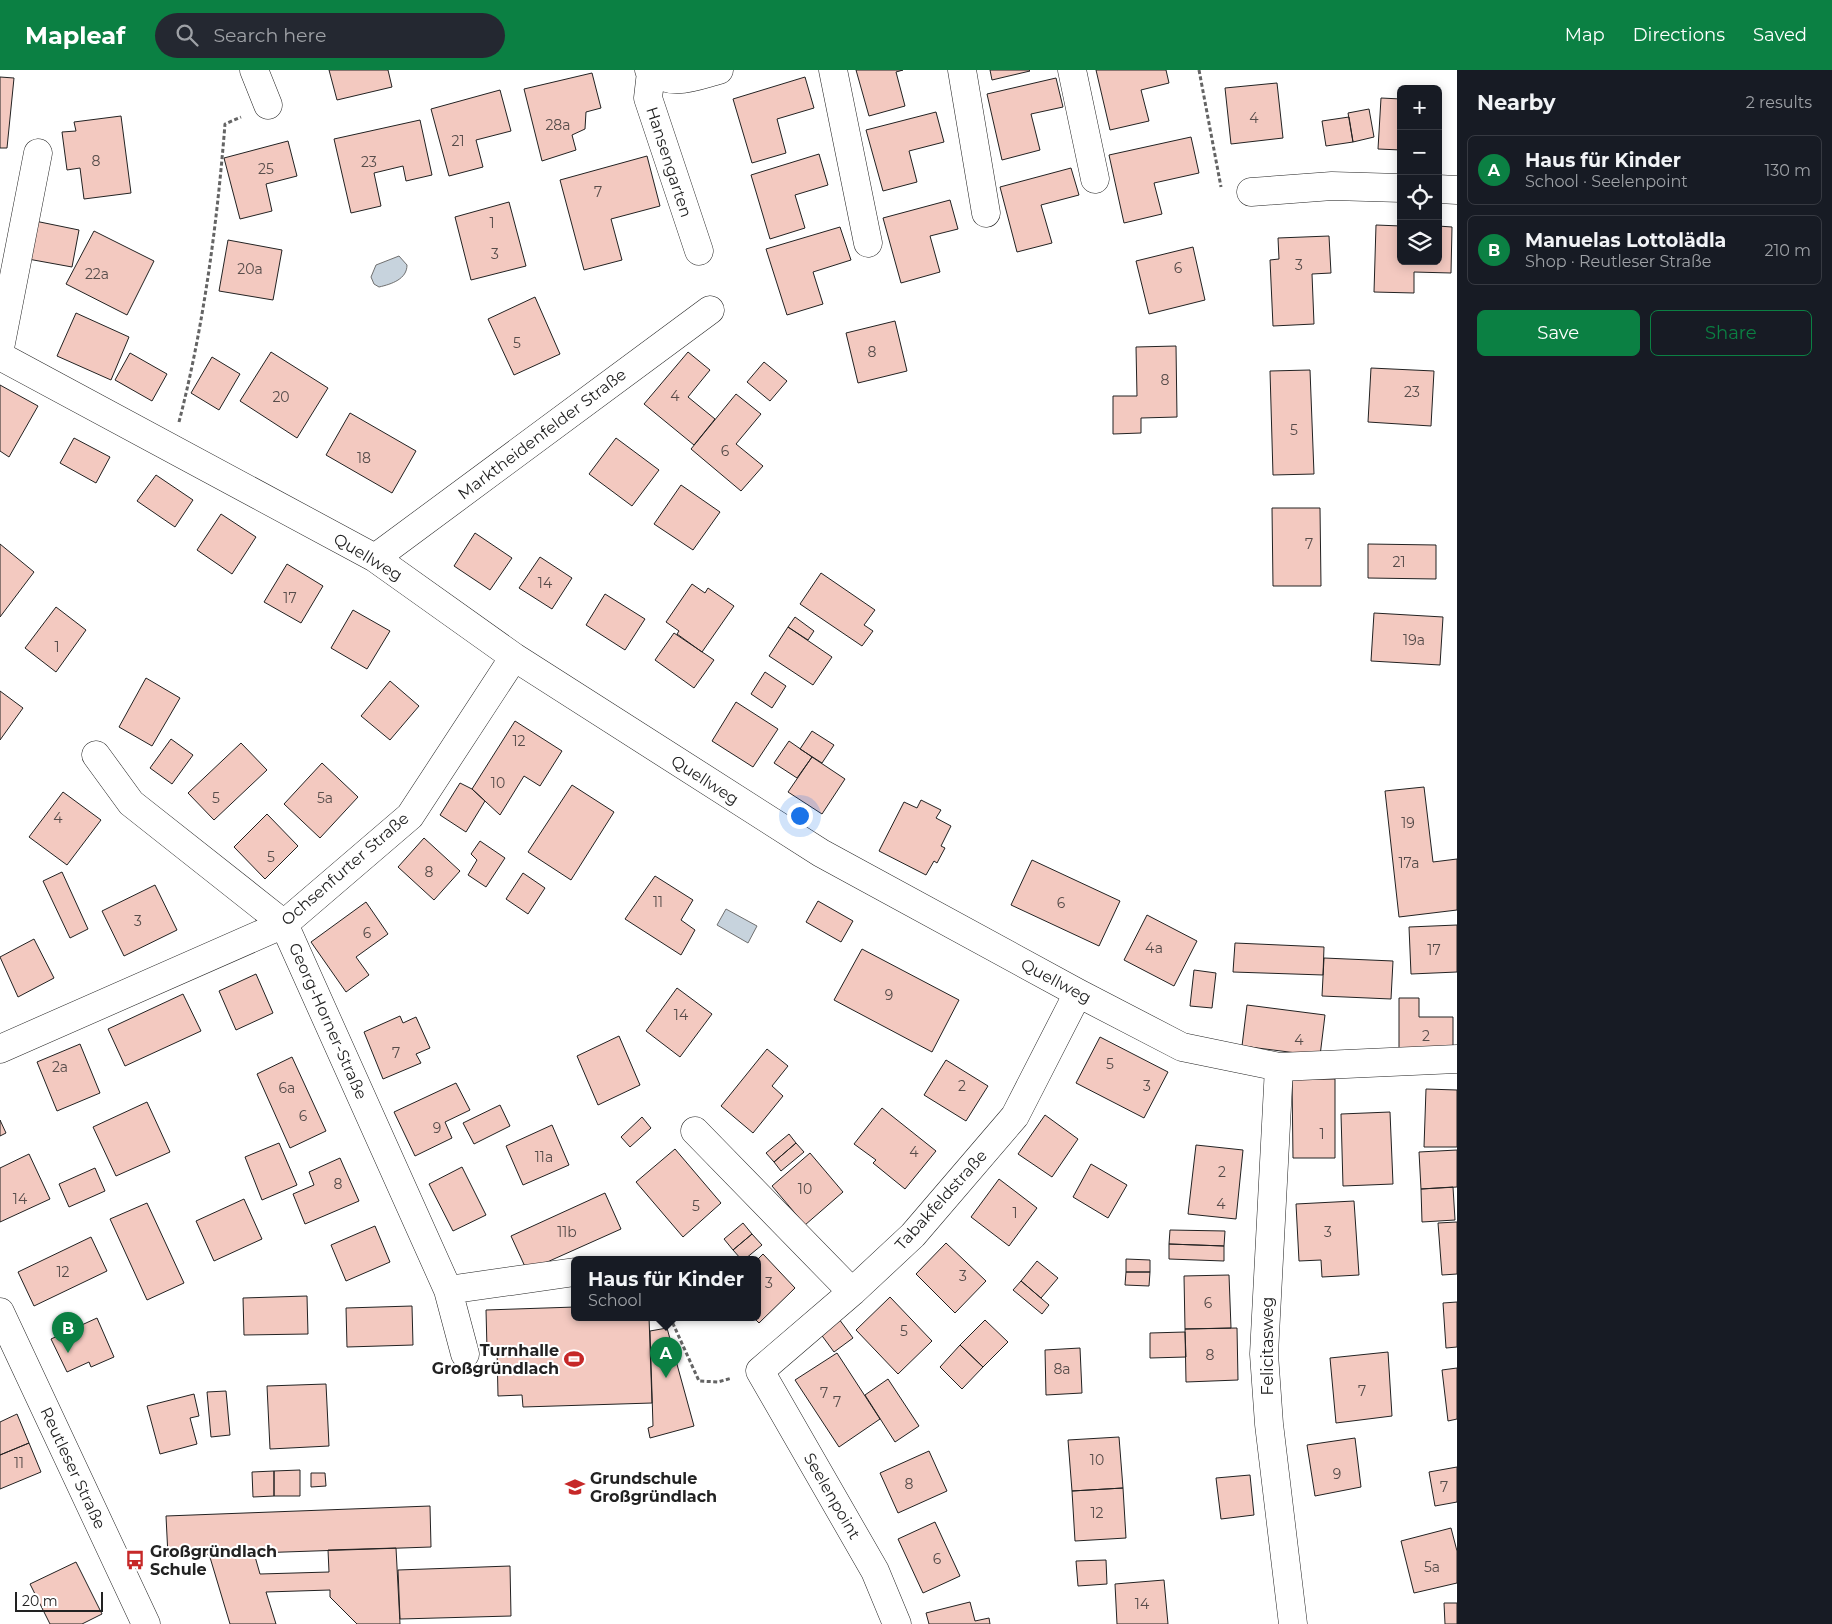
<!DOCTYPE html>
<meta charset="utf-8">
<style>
:root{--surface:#171b24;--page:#242831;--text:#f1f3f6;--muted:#9ea1a6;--line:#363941;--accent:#0b8043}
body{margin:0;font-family:Montserrat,sans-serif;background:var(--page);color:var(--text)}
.controls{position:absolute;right:15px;top:15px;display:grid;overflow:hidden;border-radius:8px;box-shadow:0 2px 12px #0003}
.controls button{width:45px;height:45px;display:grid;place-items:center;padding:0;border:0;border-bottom:1px solid var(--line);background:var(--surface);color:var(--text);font:25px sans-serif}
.scale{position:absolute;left:15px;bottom:12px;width:88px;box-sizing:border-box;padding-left:5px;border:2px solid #222;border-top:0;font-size:14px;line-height:18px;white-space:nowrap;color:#222;-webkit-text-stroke:4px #fff;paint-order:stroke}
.you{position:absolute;left:799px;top:745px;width:18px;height:18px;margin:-12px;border:4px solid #fff;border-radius:50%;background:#1a73e8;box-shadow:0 0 0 8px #1a73e833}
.badge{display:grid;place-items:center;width:32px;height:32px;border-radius:50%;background:var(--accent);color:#fff;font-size:16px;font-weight:700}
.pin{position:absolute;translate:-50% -41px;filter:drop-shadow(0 1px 2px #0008)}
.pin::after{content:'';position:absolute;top:26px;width:18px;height:15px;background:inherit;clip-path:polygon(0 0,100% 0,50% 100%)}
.popup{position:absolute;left:571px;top:1186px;width:190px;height:65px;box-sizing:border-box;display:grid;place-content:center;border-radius:8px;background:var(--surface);filter:drop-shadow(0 1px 4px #0005);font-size:16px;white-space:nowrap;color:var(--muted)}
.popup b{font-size:19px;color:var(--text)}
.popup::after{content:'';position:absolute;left:50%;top:100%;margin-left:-10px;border:10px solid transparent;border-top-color:var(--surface)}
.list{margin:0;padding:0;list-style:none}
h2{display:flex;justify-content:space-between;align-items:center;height:65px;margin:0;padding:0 20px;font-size:21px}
h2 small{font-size:16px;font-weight:400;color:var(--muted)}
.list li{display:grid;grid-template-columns:32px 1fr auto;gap:15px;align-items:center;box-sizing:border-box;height:70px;margin:0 10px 10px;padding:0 10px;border:1px solid var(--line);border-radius:8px}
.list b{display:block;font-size:19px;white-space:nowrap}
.list p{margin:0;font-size:16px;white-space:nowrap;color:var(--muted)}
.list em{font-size:16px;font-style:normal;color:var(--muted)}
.actions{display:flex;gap:10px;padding:15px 20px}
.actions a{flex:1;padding:11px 0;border:1px solid var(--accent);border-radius:8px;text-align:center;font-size:18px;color:var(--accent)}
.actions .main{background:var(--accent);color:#fff}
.icon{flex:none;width:28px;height:28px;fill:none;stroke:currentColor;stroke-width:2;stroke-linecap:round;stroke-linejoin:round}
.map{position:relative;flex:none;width:1457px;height:1554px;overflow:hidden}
header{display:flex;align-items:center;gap:30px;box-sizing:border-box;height:70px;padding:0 25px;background:var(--accent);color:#fff}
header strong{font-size:24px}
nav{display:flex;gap:28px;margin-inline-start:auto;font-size:18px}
.search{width:350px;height:45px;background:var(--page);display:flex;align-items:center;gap:12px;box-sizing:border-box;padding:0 18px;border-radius:28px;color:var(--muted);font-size:19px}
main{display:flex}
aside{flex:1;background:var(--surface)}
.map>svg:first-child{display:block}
.water{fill:#c7d3dd;stroke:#6f6f6f}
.building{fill:#f3c9c0;stroke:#222}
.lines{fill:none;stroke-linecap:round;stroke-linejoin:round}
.minor-casing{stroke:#222;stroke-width:29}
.path{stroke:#646464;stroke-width:3;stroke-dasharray:4 2.5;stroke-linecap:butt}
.minor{stroke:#fff;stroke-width:28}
.labels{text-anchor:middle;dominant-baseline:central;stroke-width:4;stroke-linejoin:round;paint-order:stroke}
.number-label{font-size:14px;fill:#564c4a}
.street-label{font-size:16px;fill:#222;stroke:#fff}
.poi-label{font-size:16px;font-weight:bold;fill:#222;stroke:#fff;text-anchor:start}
</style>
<header>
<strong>Mapleaf</strong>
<div class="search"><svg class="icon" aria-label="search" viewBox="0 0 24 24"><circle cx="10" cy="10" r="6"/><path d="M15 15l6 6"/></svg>Search here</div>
<nav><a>Map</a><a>Directions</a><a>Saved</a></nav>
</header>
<main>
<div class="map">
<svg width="1457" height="1554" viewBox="0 0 1457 1554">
<rect width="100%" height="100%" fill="#fff"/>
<path class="water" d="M399,186l8,9c0,14 -15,19 -28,22l-5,-3 -3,-7 5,-12z
M726,839l31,17 -9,17 -31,-18z"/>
<path class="building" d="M329,0h59l4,17 -55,13z
M856,0h47l-7,2 9,34 -36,10z
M990,0h39l1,1 -38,9z
M1096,0h70l3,13 -28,7 8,31 -39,9z
M592,3l9,35 -15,4 -1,17 -13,6 4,15 -34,11 -18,-72z
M0,7l14,1 -7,70h-7z
M805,7l9,31 -37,11 9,34 -34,10 -19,-64z
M1056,8l7,29 -32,7 9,36 -38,10 -15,-66z
M1277,13l6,55 -52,6 -6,-56z
M500,20l11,41 -35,9 7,27 -34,9 -18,-67z
M1381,28l20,1v51l-23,-1z
M1369,39l5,28 -21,5 -5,-29z
M936,42l8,30 -35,9 8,31 -34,9 -17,-61z
M121,46l10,77 -47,6 -4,-31 -13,2 -5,-38 14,-1 -2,-9z
M1349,47l4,25 -27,4 -4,-25z
M420,50l12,55 -26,6 -3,-15 -29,7 7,33 -30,7 -17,-74z
M1191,67l8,36 -45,10 8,31 -38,9 -15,-68z
M288,71l9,35 -31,8 6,27 -32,8 -16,-61z
M819,84l9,31 -33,10 10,33 -35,11 -19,-64z
M647,86l13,50 -49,13 11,41 -38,10 -24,-90z
M1071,98l8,27 -38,10 11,38 -35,9 -17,-65z
M950,130l8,29 -28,7 10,36 -39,11 -18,-65z
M509,132l17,64 -55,14 -16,-63z
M35,151l44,9 -7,37 -44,-8z
M1376,155l25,1v35h37v-35l14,1 -1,46 -37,-1v21l-40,-1z
M840,157l11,33 -38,12 10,32 -36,11 -21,-66z
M94,161l60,30 -27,54 -61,-31z
M1329,166l2,37 -19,1 2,50 -41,2 -3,-66 9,-1 -1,-21z
M228,170l54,10 -9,50 -54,-9z
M1193,177l12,53 -56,14 -13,-53z
M535,227l25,57 -46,21 -26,-56z
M76,243l53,24 -18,43 -54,-24z
M895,251l12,50 -49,12 -12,-50z
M1176,276l1,71 -36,1v15l-28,1v-38h24l-1,-49z
M271,282l57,36 -31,50 -57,-37z
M688,282l22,18 -22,27 27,22 -21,26 -50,-41z
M130,283l37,21 -15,27 -37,-21z
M212,287l28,17 -21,36 -28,-17z
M764,292l23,19 -17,20 -23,-19z
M1371,298l63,3 -3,55 -63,-4z
M1310,300l4,104 -41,1 -3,-104z
M0,315l38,21 -29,51 -9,-6z
M736,324l25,20 -25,30 27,22 -22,25 -50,-42z
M350,343l66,38 -24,42 -66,-38z
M74,368l36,19 -14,26 -36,-20z
M616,368l43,32 -27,36 -43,-32z
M156,405l37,25 -18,27 -38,-26z
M681,415l39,27 -27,38 -39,-26z
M1272,438h48l1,78h-48z
M221,444l35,23 -24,37 -35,-24z
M475,463l37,25 -22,32 -36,-24z
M0,474l34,28 -34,45z
M1368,474l68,1v34l-68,-1z
M540,487l32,21 -20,31 -33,-21z
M287,494l36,22 -22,37 -37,-21z
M821,503l54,37 -11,15 9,6 -11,15 -62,-42z
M692,514l13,9 3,-5 26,18 -32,46 -25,-18 2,-3 -13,-9z
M605,524l40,25 -20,31 -39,-25z
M56,537l30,23 -30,42 -31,-24z
M353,540l37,21 -23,38 -36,-21z
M1374,543l69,4 -3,48 -69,-4z
M795,547l19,14 -6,9 -20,-13z
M788,557l44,30 -19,28 -44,-29z
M674,563l40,27 -20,28 -39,-28z
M765,602l21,14 -14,22 -21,-14z
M146,608l34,20 -28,48 -33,-19z
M390,611l29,25 -29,34 -29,-24z
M0,621l23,17 -23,32z
M736,632l42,27 -25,38 -41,-26z
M515,651l47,30 -22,35 -16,-10 -24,39 -28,-26z
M812,661l22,14 -12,18 -22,-14z
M171,669l22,16 -21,29 -22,-16z
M789,671l23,16 -15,21 -23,-15z
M241,673l26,27 -53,50 -26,-27z
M812,687l33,22 -23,35 -34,-22z
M322,693l36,34 -38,41 -36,-34z
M460,713l12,6 13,12 -19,31 -26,-17z
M572,715l42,27 -43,68 -43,-28z
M1424,717l9,75 24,-3v51l-58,7 -14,-126z
M63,722l38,28 -34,45 -38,-28z
M921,730l20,10 -5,8 15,8 -10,20 4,2 -8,15 -3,-2 -8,14 -47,-24 25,-49 13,6z
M267,744l31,32 -33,33 -31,-32z
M424,768l36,33 -26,29 -36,-33z
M480,771l25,17 -19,29 -18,-12 9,-15 -6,-6z
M1032,790l88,41 -21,45 -88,-41z
M62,802l26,57 -18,9 -27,-57z
M523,803l22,15 -17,26 -22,-15z
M655,806l38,24 -12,20 14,10 -14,25 -56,-36z
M155,815l22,45 -53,26 -22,-45z
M818,831l35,20 -12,21 -35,-20z
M366,832l22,32 -32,23 13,18 -23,17 -35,-50z
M1147,845l50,26 -23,45 -50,-26z
M1457,855v47l-46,2 -2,-47z
M34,869l20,39 -36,19 -18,-40z
M1235,873l89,4 -1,28 -90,-3z
M862,879l97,51 -27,52 -98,-52z
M1324,888l69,3 -2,38 -69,-3z
M1194,900l22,3 -4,35 -22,-2z
M256,904l17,39 -37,17 -17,-39z
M677,918l35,26 -32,43 -34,-26z
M183,924l18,37 -76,35 -17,-37z
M1399,928h20v19h34v37h-54z
M1247,935l78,10 -5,41 -78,-10z
M400,946l3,7 13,-6 14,31 -14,6 5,9 -38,16 -19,-47z
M619,966l21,49 -42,20 -21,-49z
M1100,967l68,35 -24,46 -68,-35z
M80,974l20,49 -43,18 -20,-49z
M767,979l21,17 -16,20 11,10 -30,37 -32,-27z
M292,987l34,74 -36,17 -33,-74z
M946,990l42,26 -22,35 -42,-26z
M1292,1009h43v79h-42z
M456,1013l14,27 -25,12 7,16 -37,18 -21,-44z
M1426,1019l31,1v57h-33z
M147,1032l23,50 -54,24 -23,-49z
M500,1035l10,21 -36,18 -11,-21z
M882,1038l54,43 -31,38 -32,-26 3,-3 -22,-16z
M1390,1042l3,72 -50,2 -2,-72z
M1045,1045l33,24 -26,38 -34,-23z
M642,1047l9,11 -21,19 -9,-10z
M0,1050l6,13 -6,3z
M552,1055l17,40 -46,20 -17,-39z
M789,1064l7,9 -22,19 -8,-9z
M279,1073l18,42 -35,15 -17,-43z
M796,1073l8,9 -23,19 -7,-9z
M1196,1075l47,5 -7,69 -48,-5z
M675,1079l46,54 -38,34 -47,-55z
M1457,1080v37l-36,2 -2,-37z
M810,1083l33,39 -38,33 -33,-39z
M29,1084l21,45 -50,23v-54z
M340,1088l19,43 -54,23 -12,-30 21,-9 -5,-13z
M1091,1094l36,21 -19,33 -35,-21z
M462,1097l24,48 -33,16 -24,-47z
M95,1098l10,23 -36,16 -10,-23z
M999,1109l38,29 -28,38 -38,-29z
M1453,1117l2,33 -33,2 -1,-33z
M605,1123l16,36 -94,42 -16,-35z
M244,1129l18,40 -48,22 -18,-40z
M1354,1131l5,74 -37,2 -1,-17 -22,1 -3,-57z
M147,1133l37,80 -37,17 -37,-81z
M1457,1152v52l-15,1 -4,-52z
M743,1153l9,11 -19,16 -9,-11z
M375,1156l15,36 -44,19 -15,-36z
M1170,1160l55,1 -1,15 -55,-2z
M752,1164l10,11 -17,14h-4l-8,-9z
M91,1167l16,34 -73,35 -16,-34z
M946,1173l40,38 -31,32 -39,-39z
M1169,1174l55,2v15l-55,-2z
M763,1184l32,34 -36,35 -6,-6h4v-57z
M1126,1189l24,1v12h-24z
M1037,1191l21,17 -17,20 -20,-17z
M1126,1202h24l-1,14 -24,-1z
M1229,1205l2,53 -46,1 -1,-53z
M1021,1211l28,24 -7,9 -29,-24z
M307,1226l1,38 -64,1 -1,-37z
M890,1227l42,44 -34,33 -42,-44z
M1457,1232v45l-11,1 -3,-45z
M412,1236l1,39 -66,2 -1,-39z
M575,1237v10h74l3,86 -129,4 -1,-12 -24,1 -1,-47h-10l-1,-39z
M97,1248l17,39 -23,10 -2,-5 -22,10 -16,-33z
M839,1249l14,19 -19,14 -14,-19z
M985,1250l23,22 -25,25 -23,-22z
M667,1258l27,98 -44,12 -2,-10 5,-2 -3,-95z
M1237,1258l1,52 -52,2 -1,-53z
M1185,1262l1,25 -36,1v-25z
M960,1275l23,22 -21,22 -22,-22z
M1080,1278l2,45 -36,2 -1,-45z
M1388,1282l4,64 -56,7 -6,-65z
M837,1283l43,66 -41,28 -44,-67z
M1457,1298v51l-9,2 -6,-51z
M888,1309l31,47 -24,16 -30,-47z
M326,1314l3,62 -59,3 -3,-63z
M226,1321l4,44 -19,2 -4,-45z
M194,1324l5,22 -9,2 7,26 -37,10 -13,-48z
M17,1344l12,29 -29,12v-33z
M1119,1367l4,51 -51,3 -4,-51z
M1355,1368l6,49 -46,9 -8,-51z
M29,1373l12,29 -41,17v-34z
M929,1381l18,40 -49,22 -18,-40z
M1457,1397v35l-22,4 -6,-34z
M300,1400v26h-26v-25z
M274,1401v25l-21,1 -1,-25z
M311,1403h14l1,13 -15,1z
M1250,1405l4,40 -33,4 -5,-41z
M1123,1418l3,50 -51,3 -3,-50z
M430,1436l1,41 -263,9 -2,-40z
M935,1452l25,54 -37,17 -25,-54z
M1451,1458l6,23v32l-43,10 -13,-52z
M396,1478l4,76h-43l-27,-27v-7l-64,2 10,32h-46l-21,-70 45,-1 6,21 69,-2 -1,-22z
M1106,1490l1,24 -29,2 -2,-25z
M76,1492l26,52 -20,10h-32l-20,-40z
M510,1496l1,50 -111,3 -2,-49z
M1164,1510l4,44h-51l-2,-40z
M970,1532l5,19 14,-3 1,6h-61l-3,-11z
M1444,1533h13v21h-12z"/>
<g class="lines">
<defs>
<path id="minor" d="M254,0l14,35
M649,0c24,17 44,7 70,0
M833,0l35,173
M962,0l24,143
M1072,0l23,109
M651,2l-3,26 51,153
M1438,119l19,1
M1251,122l81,-6 69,2
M0,278l38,-195
M0,286l375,202 139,99 307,196 257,140 104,54 97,20 178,-8
M375,488l335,-248
M96,685l35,48 153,121 164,366 17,64
M0,979l284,-125 126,-108 104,-159
M1279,997l-15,287 5,70 24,200
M695,1061l157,161
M448,1220l127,-18
M0,1242l146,312
M897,1554l-22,-53 -115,-200 92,-79 61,-57 102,-119 63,-123"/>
</defs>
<use href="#minor" class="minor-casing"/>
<path class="path" d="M1199,0l22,117
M179,352c25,-97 38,-198 46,-298l16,-7
M670,1247l29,64 19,1 14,-4"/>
<use href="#minor" class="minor"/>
</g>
<defs>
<symbol id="stadium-bare" viewBox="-9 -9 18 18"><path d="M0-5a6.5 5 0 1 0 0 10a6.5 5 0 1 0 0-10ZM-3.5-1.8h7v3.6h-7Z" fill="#c62828" stroke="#fff" stroke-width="2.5" paint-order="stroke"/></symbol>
<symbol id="school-bare" viewBox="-9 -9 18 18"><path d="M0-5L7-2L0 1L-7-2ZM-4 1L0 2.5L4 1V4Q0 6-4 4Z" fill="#c62828" stroke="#fff" stroke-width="2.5" paint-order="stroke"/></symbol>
<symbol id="bus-bare" viewBox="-9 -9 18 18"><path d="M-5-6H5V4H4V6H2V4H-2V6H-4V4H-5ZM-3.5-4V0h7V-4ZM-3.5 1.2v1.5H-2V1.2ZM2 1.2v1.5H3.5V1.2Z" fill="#c62828" stroke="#fff" stroke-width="2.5" paint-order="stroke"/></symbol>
</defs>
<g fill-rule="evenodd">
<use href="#stadium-bare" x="560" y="1275" width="28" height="28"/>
<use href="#school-bare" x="561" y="1403" width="28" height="28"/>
<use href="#bus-bare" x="121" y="1476" width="28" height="28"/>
</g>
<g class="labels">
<g class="number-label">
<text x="1254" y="48">4</text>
<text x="558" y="55">28a</text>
<text x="458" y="71">21</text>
<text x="96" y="91">8</text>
<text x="369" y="92">23</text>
<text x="266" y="99">25</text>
<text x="598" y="122">7</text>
<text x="492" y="153">1</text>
<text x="495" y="184">3</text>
<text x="1299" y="195">3</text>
<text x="1178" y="198">6</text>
<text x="250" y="199">20a</text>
<text x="97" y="204">22a</text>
<text x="517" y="273">5</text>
<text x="872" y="282">8</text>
<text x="1165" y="310">8</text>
<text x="1412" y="322">23</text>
<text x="675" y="326">4</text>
<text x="281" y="327">20</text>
<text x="1294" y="360">5</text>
<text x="725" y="381">6</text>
<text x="364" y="388">18</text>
<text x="1309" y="474">7</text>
<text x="1399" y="492">21</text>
<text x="545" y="513">14</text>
<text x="290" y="528">17</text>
<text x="1414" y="570">19a</text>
<text x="57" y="577">1</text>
<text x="519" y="671">12</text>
<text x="498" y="713">10</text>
<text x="216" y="728">5</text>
<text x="325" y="728">5a</text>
<text x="58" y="748">4</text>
<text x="1408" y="753">19</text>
<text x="271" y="787">5</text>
<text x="1409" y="793">17a</text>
<text x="429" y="802">8</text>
<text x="658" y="832">11</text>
<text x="1061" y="833">6</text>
<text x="138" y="851">3</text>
<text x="367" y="863">6</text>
<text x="1154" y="878">4a</text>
<text x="1434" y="880">17</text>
<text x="889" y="925">9</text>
<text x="681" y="945">14</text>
<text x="1426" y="966">2</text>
<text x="1299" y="970">4</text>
<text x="396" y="983">7</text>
<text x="1110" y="994">5</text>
<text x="60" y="997">2a</text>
<text x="962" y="1016">2</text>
<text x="1147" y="1016">3</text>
<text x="287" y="1018">6a</text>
<text x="303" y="1046">6</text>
<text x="437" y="1058">9</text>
<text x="1322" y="1064">1</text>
<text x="914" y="1082">4</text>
<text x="544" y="1087">11a</text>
<text x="1222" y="1102">2</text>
<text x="338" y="1114">8</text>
<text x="805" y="1119">10</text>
<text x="20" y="1129">14</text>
<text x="1221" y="1134">4</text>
<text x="696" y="1136">5</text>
<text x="1015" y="1143">1</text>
<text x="567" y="1162">11b</text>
<text x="1328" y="1162">3</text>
<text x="63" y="1202">12</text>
<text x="963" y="1206">3</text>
<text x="769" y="1213">3</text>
<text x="1208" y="1233">6</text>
<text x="904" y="1261">5</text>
<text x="1210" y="1285">8</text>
<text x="1062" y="1299">8a</text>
<text x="1362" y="1321">7</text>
<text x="824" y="1323">7</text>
<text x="837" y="1332">7</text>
<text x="1097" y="1390">10</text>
<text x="19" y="1393">11</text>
<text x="1337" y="1404">9</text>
<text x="909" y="1414">8</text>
<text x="1444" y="1417">7</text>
<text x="1097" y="1443">12</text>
<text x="937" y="1489">6</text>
<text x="1432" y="1497">5a</text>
<text x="1142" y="1534">14</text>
</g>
<g class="street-label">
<text transform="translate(669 92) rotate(72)">Hansengarten</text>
<text transform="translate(542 364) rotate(-37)">Marktheidenfelder Straße</text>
<text transform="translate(368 487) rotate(31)">Quellweg</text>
<text transform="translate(705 710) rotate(33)">Quellweg</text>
<text transform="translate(345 799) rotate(-41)">Ochsenfurter Straße</text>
<text transform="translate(1056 911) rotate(28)">Quellweg</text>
<text transform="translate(328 951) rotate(66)">Georg-Horner-Straße</text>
<text transform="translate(941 1130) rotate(-48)">Tabakfeldstraße</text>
<text transform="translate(1267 1276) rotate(-90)">Felicitasweg</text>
<text transform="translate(73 1398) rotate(65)">Reutleser Straße</text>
<text transform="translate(832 1426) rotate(60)">Seelenpoint</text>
</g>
<g class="poi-label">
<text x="559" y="1280" text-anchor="end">Turnhalle<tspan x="559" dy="18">Großgründlach</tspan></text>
<text x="590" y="1408">Grundschule<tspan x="590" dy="18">Großgründlach</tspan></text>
<text x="150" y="1481">Großgründlach<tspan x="150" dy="18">Schule</tspan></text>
</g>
</g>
</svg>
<div class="controls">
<button>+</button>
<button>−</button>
<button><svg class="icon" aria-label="locate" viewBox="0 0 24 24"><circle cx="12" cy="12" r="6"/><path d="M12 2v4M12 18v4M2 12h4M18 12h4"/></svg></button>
<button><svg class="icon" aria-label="layers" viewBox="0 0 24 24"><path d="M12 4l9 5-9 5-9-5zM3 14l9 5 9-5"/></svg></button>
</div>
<div class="scale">20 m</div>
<div class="you"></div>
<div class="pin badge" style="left:666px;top:1308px">A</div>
<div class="popup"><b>Haus für Kinder</b>School</div>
<div class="pin badge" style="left:68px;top:1283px">B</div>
</div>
<aside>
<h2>Nearby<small>2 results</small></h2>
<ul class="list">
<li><span class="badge">A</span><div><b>Haus für Kinder</b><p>School · Seelenpoint</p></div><em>130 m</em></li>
<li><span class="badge">B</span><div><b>Manuelas Lottolädla</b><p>Shop · Reutleser Straße</p></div><em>210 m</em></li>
</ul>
<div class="actions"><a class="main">Save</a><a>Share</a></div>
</aside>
</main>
